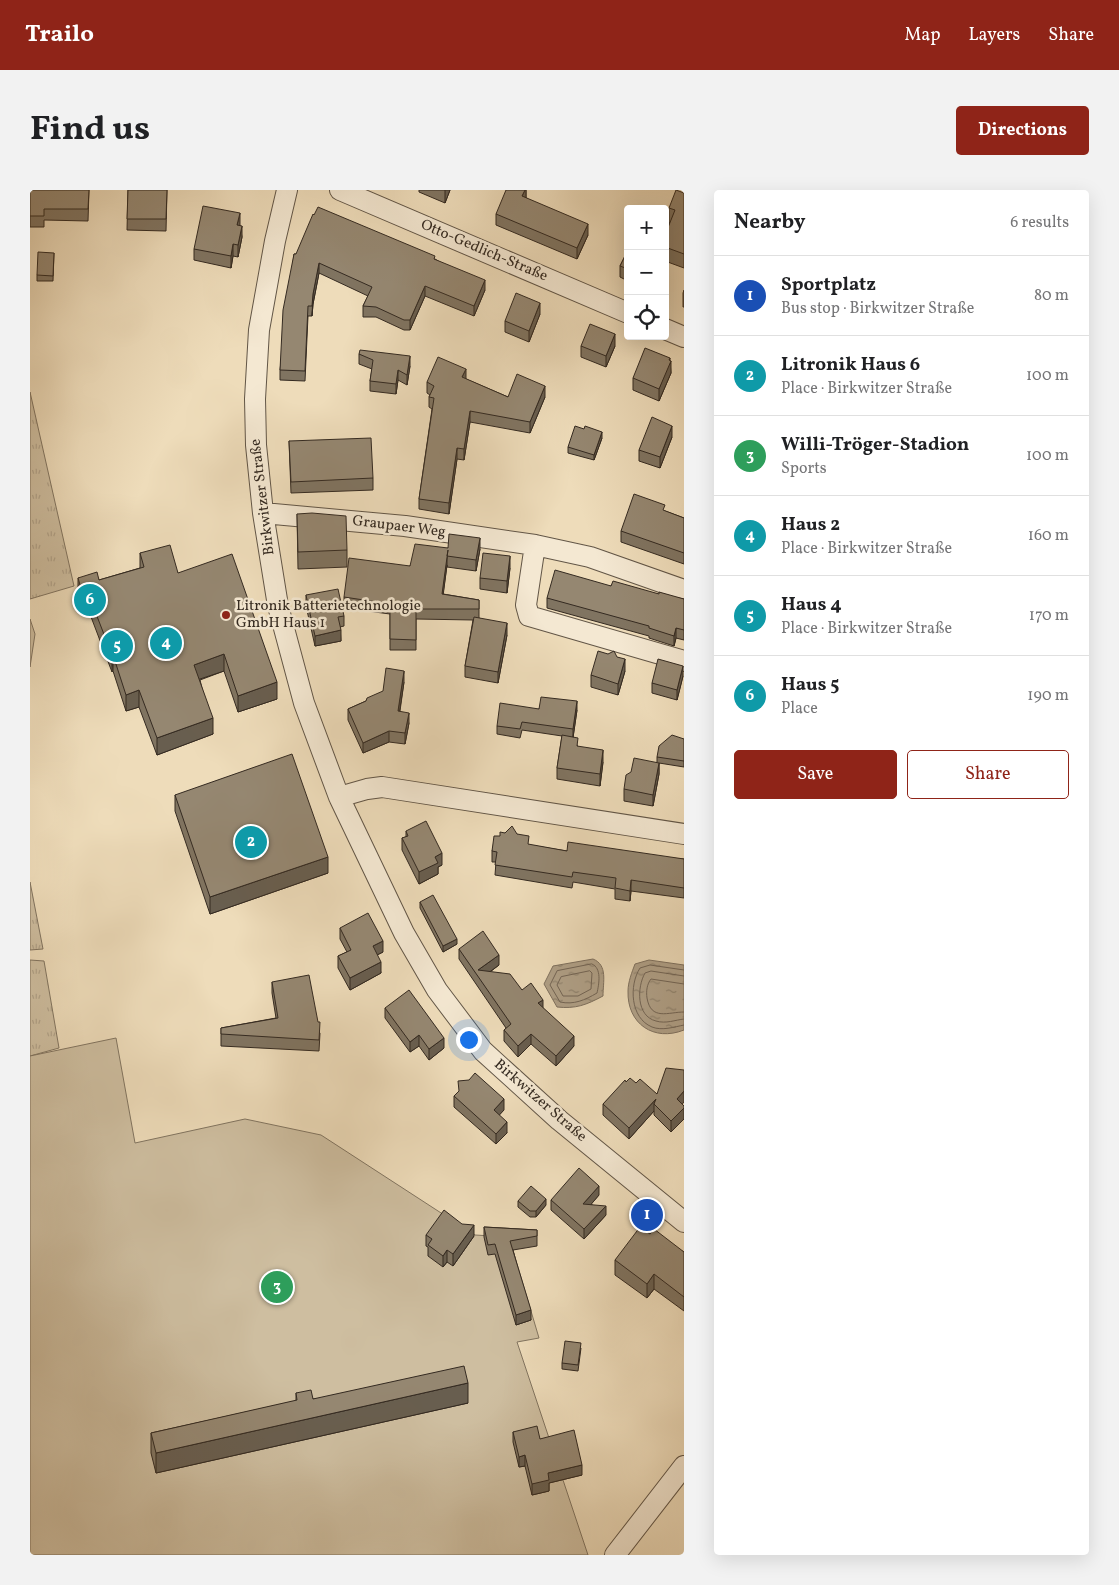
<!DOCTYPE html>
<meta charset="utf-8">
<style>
:root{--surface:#fff;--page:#f2f2f2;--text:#202124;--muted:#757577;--line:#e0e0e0;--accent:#8f2418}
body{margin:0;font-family:Vollkorn,serif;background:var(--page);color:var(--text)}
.controls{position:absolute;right:15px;top:15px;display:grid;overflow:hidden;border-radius:5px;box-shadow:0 5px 20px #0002}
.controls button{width:45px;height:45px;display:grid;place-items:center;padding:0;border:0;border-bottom:1px solid var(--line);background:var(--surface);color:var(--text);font:25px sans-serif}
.you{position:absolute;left:438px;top:849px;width:18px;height:18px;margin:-12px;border:4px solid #fff;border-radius:50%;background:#1a73e8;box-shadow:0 0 0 8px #1a73e833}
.badge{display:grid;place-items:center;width:32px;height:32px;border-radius:50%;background:var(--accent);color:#fff;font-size:16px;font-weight:700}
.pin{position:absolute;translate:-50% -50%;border:2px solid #fff;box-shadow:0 1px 5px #0006}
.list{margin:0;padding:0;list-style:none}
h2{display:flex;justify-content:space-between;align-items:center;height:65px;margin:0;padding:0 20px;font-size:21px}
h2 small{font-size:16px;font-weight:400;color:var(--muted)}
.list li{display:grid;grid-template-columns:32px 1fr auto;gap:15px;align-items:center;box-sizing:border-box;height:80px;padding:0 20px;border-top:1px solid var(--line)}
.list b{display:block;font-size:19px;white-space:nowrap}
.list p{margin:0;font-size:16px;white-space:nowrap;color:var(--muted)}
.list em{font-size:16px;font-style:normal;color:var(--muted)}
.actions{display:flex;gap:10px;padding:15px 20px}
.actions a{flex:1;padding:11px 0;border:1px solid var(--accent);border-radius:5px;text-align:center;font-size:18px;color:var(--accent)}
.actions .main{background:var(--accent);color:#fff}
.icon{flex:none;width:28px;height:28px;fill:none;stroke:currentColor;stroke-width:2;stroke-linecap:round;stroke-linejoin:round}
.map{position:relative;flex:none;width:654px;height:1365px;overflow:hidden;border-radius:5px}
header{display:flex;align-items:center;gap:30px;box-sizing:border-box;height:70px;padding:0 25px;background:var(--accent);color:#fff}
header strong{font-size:24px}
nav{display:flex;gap:28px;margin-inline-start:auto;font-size:18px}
.intro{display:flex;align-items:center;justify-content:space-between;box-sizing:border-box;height:120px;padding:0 30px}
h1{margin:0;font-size:35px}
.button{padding:12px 22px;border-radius:5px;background:var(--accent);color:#fff;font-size:18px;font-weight:700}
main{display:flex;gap:30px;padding:0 30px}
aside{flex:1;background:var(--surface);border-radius:5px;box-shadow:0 5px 20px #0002}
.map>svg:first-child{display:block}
.grass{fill:url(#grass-tufts);stroke:#817460}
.forest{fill:url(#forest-firs);stroke:#817460}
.park{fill:#cebea0;stroke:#817460}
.water{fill:url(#water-ripples);stroke:#7e705e}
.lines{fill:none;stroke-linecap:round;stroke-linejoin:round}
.shore{stroke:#726454;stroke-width:1}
.minor-casing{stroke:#625647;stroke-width:22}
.minor{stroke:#f4e8d2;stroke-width:20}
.wall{fill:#807461;stroke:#342a21}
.shaded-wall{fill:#685e4f;stroke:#342a21}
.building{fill:#958771;stroke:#342a21}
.poi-dot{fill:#8f2418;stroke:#f4e8d2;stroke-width:2}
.labels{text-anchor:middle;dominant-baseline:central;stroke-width:5;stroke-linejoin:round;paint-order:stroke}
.street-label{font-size:15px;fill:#342a21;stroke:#f4e8d2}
.poi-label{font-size:15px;fill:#342a21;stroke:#f4e8d2;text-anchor:start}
</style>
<header>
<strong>Trailo</strong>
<nav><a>Map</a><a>Layers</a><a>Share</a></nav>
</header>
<div class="intro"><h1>Find us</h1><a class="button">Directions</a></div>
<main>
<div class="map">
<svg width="654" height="1365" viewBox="0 0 654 1365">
<defs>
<pattern id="grass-tufts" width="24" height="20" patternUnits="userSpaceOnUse" patternTransform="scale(1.25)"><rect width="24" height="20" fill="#cebea0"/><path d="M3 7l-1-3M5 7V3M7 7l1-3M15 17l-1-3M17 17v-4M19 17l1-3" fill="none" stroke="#b2a38a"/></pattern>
<pattern id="forest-firs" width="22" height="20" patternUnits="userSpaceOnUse" patternTransform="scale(1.25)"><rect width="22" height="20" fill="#cebea0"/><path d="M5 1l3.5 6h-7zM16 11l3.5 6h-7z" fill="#b2a38a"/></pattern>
<pattern id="water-ripples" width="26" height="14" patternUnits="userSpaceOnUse" patternTransform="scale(1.25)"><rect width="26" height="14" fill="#af9f86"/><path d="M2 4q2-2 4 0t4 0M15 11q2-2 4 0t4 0" fill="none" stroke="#8f826d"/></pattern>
</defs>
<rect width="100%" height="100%" fill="#eedcba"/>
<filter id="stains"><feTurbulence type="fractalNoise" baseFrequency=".004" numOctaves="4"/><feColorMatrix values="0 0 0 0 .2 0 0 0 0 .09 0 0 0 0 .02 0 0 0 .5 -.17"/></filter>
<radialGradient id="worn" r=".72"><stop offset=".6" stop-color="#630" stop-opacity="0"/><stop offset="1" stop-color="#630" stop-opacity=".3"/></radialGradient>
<path class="grass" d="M0,202l44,194 -44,13z
M0,692l13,67 -13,1z
M0,770l14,1 15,87 -29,8z"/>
<path class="forest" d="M0,429l5,15 -5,33z"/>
<path class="park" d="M86,848l19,105 110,-24 76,16 154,100 34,2 30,101 -22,4 71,213h-558v-499z"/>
<path class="water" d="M563,769c15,6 10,23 10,37 -17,9 -27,13 -46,11l-13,-23 9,-18z
M619,770l35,5v65c-30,12 -57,-6 -56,-39 0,-9 4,-19 7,-27z"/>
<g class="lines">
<path class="shore" d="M562,774c10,4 7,20 5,29 -12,7 -23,12 -37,9l-10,-17 7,-14z
M654,780l-34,-5 -10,3c-11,17 -10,50 12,59 10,4 22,0 32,-2
M560,781l2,2 -1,16 -13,7h-15l-6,-11 4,-8z
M654,786l-33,-5 -6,2c-8,14 -9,43 11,48 10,3 19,-1 28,-2
M654,794l-33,-5c-4,5 -5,12 -4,19 4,23 21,14 37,14"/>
<defs>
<path id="minor" d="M257,0l-12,51 -16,89 -4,69 1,46 7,68 15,93 26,97 35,94 65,136 33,57 46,61 76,69 125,102
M310,0l288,123
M635,139l19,8
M233,323l142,13 130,19 55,12 94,33
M505,355l-9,60 3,11 155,45
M309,607l28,-8 15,-2 302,47
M585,1365l69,-89"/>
</defs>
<use href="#minor" class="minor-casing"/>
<use href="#minor" class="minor"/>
</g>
<path class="wall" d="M0,0h59l-1,31 -44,-1v7h-14z
M98,0h39l-1,41 -39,-1z
M389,0h31l-5,13 -26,-11z
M496,0v8l62,37 -11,24 -81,-34v-11z
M654,3v75l-19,-7v-26l5,-12 -1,-1v-14z
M210,35l2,12 -4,20 -5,-1 -2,12 -37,-8v-11z
M598,60v31l-8,-4v-11z
M24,63l-1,28h-16v-6z
M264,64l141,5 50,31 -11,26 -49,-20 -15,34h-6l-28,-13h-13v-11l5,-10 -49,-23 -6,31 -1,12h-4l-3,65 -25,-1v-10z
M654,100v17h-1v-14z
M510,124l-11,28 -24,-10v-11z
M551,156h34l-9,21 -25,-10z
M329,164l51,12 -3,19 -9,-5 -2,14 -26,-3v-10l2,-12 -13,-5z
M640,171l1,12 -12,28 -26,-11v-12z
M436,189l42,18h37l-15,36 -60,-11 -6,38 -7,-1 -8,55 -30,-5v-10l13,-90 -3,-2v-10l1,-2 -3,-2v-11z
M642,247l-12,31 -21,-7v-11z
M572,248l-8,22 -26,-7v-6z
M259,251l84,37v12l-82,3z
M635,321l19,7v46l-63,-22v-11z
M267,324l50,36v17l-49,2z
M418,358l32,1 -4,22 -29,-4v-2l-4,29 36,6v18l28,17 -9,48 -33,-6v-11l8,-46 -57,-1v31h-26v-36l-46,-6v-11z
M110,363l38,20 99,126 -39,13 -14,-41 -24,9 13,54 -56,21 -18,-48 -13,4 -13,-40 -1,1 -24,-63 -5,2 -5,-16v-17l21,2 41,-12z
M480,378l-3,25 -27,-4v-11z
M581,396l73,13v41l-8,-2 -2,8 -25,-8v-2l-102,-28v-10z
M276,405l38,21v10l-4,1 1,14 -26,5 -9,-40z
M595,481l-7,24 -27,-8v-12z
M653,486l-6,24 -25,-7v-10z
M374,492l-4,29 9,12 -4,21 -16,-2 -26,11 -15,-33v-11l18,-8z
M509,519l38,1 -4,27 5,10 25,15 -3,24 -43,-7v-11l5,-32 -40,-6 -2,8 -23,-4v-8z
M654,549v28l-25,-4v11l-6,32 -29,-5v-12l33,-27v-5z
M145,605l153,78 -118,41 -35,-103z
M376,641l36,34 -4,2v7l-19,10 -17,-34v-12l4,-1z
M475,643l12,1 12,11 38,6 117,8v39l-53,-7 -1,10 -15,-2v-10l-42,-7 -1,6 -77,-13 1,-13h-4v-11l8,-15z
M390,712l37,42 -14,8 -23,-44z
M310,738l43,24 -6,3 4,18 -31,17 -12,-22v-12l9,-4 -7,-13z
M429,759l40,16 -9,7 32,18 21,18 31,38 -18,20 -25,-22 -13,13 -14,-16v-11l2,-2 -47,-69z
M242,792l48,51 -1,18 -98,-5v-18l55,-10 -4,-25z
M355,818l59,40 -15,12 -10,-14 -9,6 -25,-34z
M596,892l10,1 21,11 25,10 2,2v13l-13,13 -17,-17v-4l-25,28 -26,-24v-11z
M424,906l50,14 -5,5 8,18 -11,11 -42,-37z
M569,1005l-8,9 15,11 -22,24 -33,-29v-10z
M488,1011l28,4 -10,12h-6l-12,-10z
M454,1037l53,3v16l-24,4 18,70 -15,5 -21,-71 -7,1 -4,-18z
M620,1044l34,18v59l-30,-22 -7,9 -32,-23v-15z
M396,1045l48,1 -21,30 -6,-4 -4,5 -15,-11v-9l-2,-1z
M551,1158l-3,23 -16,-2v-6z
M266,1203l17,6 155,4 -312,70 -5,-20v-20l145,-32z
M483,1242l27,7 42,36 -33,8v8l-17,4 -7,-29 -6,1 -6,-25z"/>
<path class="shaded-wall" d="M415,0h5l-5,13z
M495,0h1v8l-4,-2z
M210,23v12l-3,11v-11z
M558,34v11l-11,24v-11z
M212,36v11l-4,20v-12z
M203,54v12l-2,12v-12z
M289,73v10l-6,31 -1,12 1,-22z
M455,90v10l-11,26v-10z
M395,96v10l-15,34v-10z
M510,113v11l-11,28v-11z
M585,144v12l-9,21v-11z
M380,166v10l-3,19v-10z
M640,168v6l1,-3v12l-12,28v-12z
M436,179v11l-4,-3z
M368,180v10l-2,14v-10z
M515,196v11l-15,36v-11z
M440,221v11l-6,38v-11z
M642,236v11l-12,31v-11z
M572,242v6l-8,22v-5z
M427,258v11l-8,55v-11z
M450,348v11l-4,22v-11z
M417,366v9l-5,39v-10z
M480,366v12l-3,25v-12z
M58,403v16l-5,2v-16z
M477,433v12l-9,48v-11z
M646,438v10l-2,8v-10z
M311,440v11l-26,5v-10z
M194,464v17l-30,10v-16z
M82,465h1v16l-1,1z
M595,469v12l-7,24v-11z
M653,476v10l-6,24v-10z
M374,481v11l-6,39v-10z
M247,492v17l-39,13v-16z
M109,500v17l-13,4v-16z
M547,511v9l-4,28v-9z
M379,523v10l-4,21v-11z
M183,528v16l-56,21v-17z
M359,541v11l-26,11v-10z
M573,560v12l-3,24v-12z
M629,573v11l-6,32v-11z
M412,663v12l-4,2v7l-19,10v-12l16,-15z
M298,667v16l-118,41v-17z
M601,690v11l-1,10v-10z
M427,749v5l-14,8v-6z
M353,751v11l-10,5v-11z
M469,765v10l-19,14 -2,-9z
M351,772v11l-31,17v-12z
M513,810v10l-5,-7z
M501,844v10l-13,13v-11z
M389,845v11l-9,6v-10z
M544,846v10l-18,20v-10z
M414,848v10l-15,12v-11z
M654,901v11l-7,8v-11z
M474,909v11l-10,11v-11z
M626,909l-2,5v7l-25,28v-11z
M654,918v11l-13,13v-11z
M477,932v11l-11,11v-10z
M569,996v9l-16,19v-10z
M516,1009v6l-10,12v-6z
M576,1016v9l-22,24v-10z
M444,1035v11l-21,30v-12z
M417,1060v12l-4,5v-11z
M624,1084v15l-7,9v-14z
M501,1120v10l-15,5v-10z
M438,1193v20l-312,70v-20z
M495,1265v11l-6,1v-10z
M552,1275v10l-33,8v8l-17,4v-11l16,-11z"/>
<path class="building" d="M0,0h59l-1,19h-44v7h-14z
M98,0h39l-1,29h-39z
M476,0h19l-3,6 66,28 -11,24 -81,-34z
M646,0l8,3v61l-19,-7v-12l10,-25 -6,-2z
M173,16l37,7 -3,12 5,1 -4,19 -5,-1 -2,12 -37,-7z
M288,17l117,49 -1,3 51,21 -11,26 -49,-20 -15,34h-6l-28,-13 -13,-1 9,-19 -53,-24 -6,31 -1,12h-4l-3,65 -25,-1 3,-60 11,-56h2l17,-40 1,1z
M598,60v19l-8,-3z
M8,62l16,1 -1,23 -16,-1z
M486,103l24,10 -11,28 -24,-10z
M560,134l25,10 -9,22 -25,-10z
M615,158l25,10 -1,2 2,1 -12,28 -26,-11z
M330,160l50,6 -3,19 -9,-5 -2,14 -26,-3 3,-21 -14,-6z
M408,167l28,12 -4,8 46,20 9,-23 28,12 -15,36 -60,-11 -6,38 -7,-1 -8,55 -30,-4 15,-101 -5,-1 5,-11 -7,-4z
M622,227l20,9 -12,31 -21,-7z
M545,236l9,3 1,-3 17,6 -8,23 -26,-8z
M341,248l2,40 -82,4 -2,-41z
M604,304l31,11 -2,5 21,8v35l-63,-22z
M282,323l34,3 1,34 -49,2 -1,-38z
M419,344l31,4 -4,22 -29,-4 1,-6 -6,44 37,6v9h-63v31l-26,-1v-35l-46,-7 5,-39 61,8 5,-22 33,4z
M140,355l8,28 54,-19 45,128 -39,14 -14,-42 -30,11 19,53 -56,20 -18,-48 -13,5 -13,-40h-1l-24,-62 -5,2 -5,-17 19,-6 2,8 45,-13 -4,-14z
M453,363l27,3 -3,25 -27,-3z
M525,380l56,16 2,-5 46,13v-2l25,7v31l-8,-2 -2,8 -25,-8v-2l-102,-28z
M308,399l6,27 -6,1 3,13 -26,6 -9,-41z
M444,427l33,6 -9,49 -33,-6z
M568,461l10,3 6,-3 3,6 8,2 -7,25 -27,-9z
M628,469l25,7 -6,24 -25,-7z
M356,478l18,3 -6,40 11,2 -4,20 -16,-2 -26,12 -15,-34 18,-8 1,-3 16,-7z
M511,507l36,4 -4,28 -51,-7 -2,7 -23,-3 3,-23 39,6z
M532,545l16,3 -1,8 26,4 -3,24 -43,-6z
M642,545l12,4v22l-27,-4 2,-11z
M262,564l36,103 -118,40 -35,-102z
M604,568l25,5 -6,32 -29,-6 2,-14 5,-3z
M396,631l16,32 -7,4 3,6 -19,9 -17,-34 6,-2 -2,-5z
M482,636l5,8 12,2 -1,8 39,7 1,-9 116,17v29l-53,-8 -1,11 -15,-3 1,-10 -43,-6 -1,5 -77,-12 2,-13 -5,-1 2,-15h6v-4l5,1z
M403,705l24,44 -14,7 -23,-44z
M338,723l15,28 -10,5 8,16 -31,16 -12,-22 13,-6 -11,-22z
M453,741l16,24 -21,15 32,4 12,16 9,-7 12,17 -5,3 36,33 -18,20 -25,-22 -13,12 -14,-16 7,-6 -52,-75z
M279,785l9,47h2l-1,18 -98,-6v-6l57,-10 -6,-36z
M379,800l35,48 -15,11 -10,-14 -9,7 -25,-34z
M636,878l18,2v21l-7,8 7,7v2l-13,13 -17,-17 2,-5 -27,29 -26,-24 22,-24 1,2 4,-4 6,5 4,-4 17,15z
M445,883l29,26 -10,11 13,12 -11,12 -42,-38 5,-5 -1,-10 11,-1z
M549,978l20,18 -16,18 23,2 -22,23 -33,-29z
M501,996l15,13 -10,12h-6l-12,-10z
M414,1020l18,14 12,1 -21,29 -6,-4 -4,6 -15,-11 4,-6 -6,-4z
M454,1037l53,3v6l-27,5 21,69 -15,5 -21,-71 -7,1z
M610,1037l10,7 4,-5 30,23v45l-30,-23 -7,10 -32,-24z
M535,1151l16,2 -3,22 -16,-2z
M434,1176l4,17 -312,70 -5,-20 146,-33 -1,-7 15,-3 2,9z
M507,1236l3,13 34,-9 8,35 -34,8 1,7 -17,4 -7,-29 -6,2 -6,-25z"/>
<circle class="poi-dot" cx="196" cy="425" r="5"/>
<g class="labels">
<g class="street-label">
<text transform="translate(454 61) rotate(23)">Otto-Gedlich-Straße</text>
<text transform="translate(233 307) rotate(-97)">Birkwitzer Straße</text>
<text transform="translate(369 337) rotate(7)">Graupaer Weg</text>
<text transform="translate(510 911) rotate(41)">Birkwitzer Straße</text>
</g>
<g class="poi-label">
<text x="206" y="416">Litronik Batterietechnologie<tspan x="206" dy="17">GmbH Haus 1</tspan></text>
</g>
</g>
<rect width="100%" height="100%" filter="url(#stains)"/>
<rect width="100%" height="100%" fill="url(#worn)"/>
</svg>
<div class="controls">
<button>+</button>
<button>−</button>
<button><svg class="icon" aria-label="locate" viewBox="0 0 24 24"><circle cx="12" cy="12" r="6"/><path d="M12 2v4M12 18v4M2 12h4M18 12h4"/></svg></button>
</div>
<div class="you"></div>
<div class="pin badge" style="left:617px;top:1025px;background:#1a4fb4">1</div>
<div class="pin badge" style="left:221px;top:652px;background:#0f9aa8">2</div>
<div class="pin badge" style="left:247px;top:1097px;background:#2e9e5b">3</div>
<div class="pin badge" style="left:136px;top:453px;background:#0f9aa8">4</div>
<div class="pin badge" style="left:87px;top:456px;background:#0f9aa8">5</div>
<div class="pin badge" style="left:60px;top:410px;background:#0f9aa8">6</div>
</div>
<aside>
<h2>Nearby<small>6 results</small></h2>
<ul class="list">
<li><span class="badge" style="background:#1a4fb4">1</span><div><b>Sportplatz</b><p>Bus stop · Birkwitzer Straße</p></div><em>80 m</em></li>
<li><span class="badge" style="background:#0f9aa8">2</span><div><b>Litronik Haus 6</b><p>Place · Birkwitzer Straße</p></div><em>100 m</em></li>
<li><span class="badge" style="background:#2e9e5b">3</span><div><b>Willi-Tröger-Stadion</b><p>Sports</p></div><em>100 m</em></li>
<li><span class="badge" style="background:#0f9aa8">4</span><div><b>Haus 2</b><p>Place · Birkwitzer Straße</p></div><em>160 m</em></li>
<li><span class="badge" style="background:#0f9aa8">5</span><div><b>Haus 4</b><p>Place · Birkwitzer Straße</p></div><em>170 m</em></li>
<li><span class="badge" style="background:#0f9aa8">6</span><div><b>Haus 5</b><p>Place</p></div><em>190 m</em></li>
</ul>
<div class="actions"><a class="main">Save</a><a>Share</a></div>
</aside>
</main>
